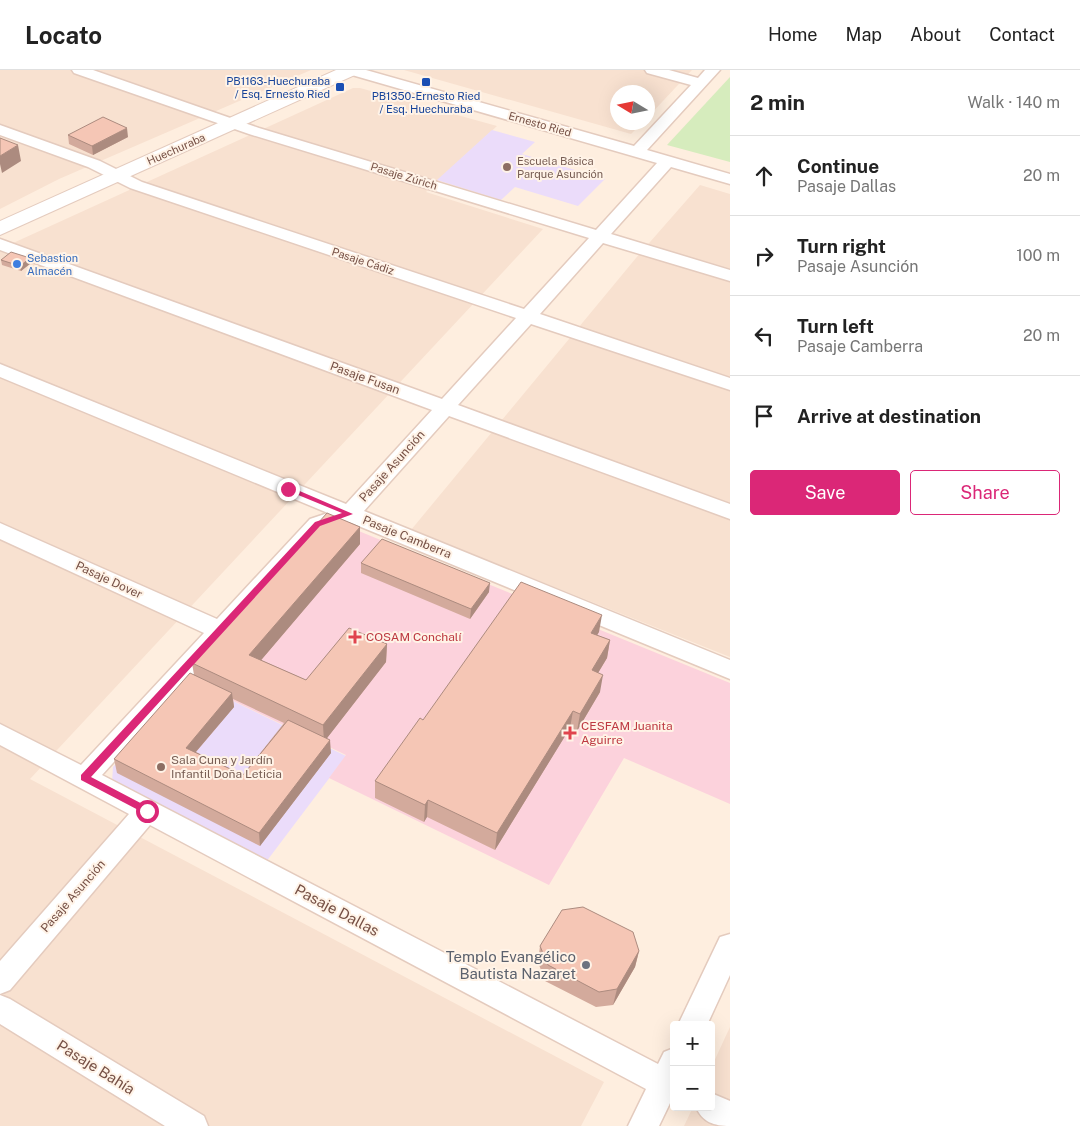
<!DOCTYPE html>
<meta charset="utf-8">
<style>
:root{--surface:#fff;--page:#f6f6f6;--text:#222;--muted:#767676;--line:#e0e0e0;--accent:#db2777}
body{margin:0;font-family:"Public Sans",sans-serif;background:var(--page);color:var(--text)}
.controls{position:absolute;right:15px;bottom:15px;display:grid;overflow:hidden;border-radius:5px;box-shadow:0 5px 20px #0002}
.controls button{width:45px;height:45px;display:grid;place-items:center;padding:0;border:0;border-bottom:1px solid var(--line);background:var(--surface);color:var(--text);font:25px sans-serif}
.compass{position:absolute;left:610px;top:15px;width:45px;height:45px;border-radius:50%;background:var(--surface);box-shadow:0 5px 20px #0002;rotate:280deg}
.stop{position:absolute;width:15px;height:15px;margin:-11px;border:4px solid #db2777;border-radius:50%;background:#fff}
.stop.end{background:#db2777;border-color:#fff;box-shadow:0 1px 5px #0008}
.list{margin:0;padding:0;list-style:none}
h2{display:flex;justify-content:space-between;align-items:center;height:65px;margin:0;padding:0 20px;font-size:21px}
h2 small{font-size:16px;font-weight:400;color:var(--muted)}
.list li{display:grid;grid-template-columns:32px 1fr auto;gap:15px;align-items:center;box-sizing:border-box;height:80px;padding:0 20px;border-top:1px solid var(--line)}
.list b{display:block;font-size:19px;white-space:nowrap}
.list p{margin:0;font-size:16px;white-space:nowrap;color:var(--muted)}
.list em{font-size:16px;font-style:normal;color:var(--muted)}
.actions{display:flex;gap:10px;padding:15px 20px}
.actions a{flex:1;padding:11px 0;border:1px solid var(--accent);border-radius:5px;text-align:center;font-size:18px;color:var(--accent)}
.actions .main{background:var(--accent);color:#fff}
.icon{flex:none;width:28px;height:28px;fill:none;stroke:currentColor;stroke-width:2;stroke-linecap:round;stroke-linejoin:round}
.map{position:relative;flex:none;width:730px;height:1056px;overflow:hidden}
header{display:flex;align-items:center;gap:30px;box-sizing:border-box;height:70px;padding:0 25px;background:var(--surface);border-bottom:1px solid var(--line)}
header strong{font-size:24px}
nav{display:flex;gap:28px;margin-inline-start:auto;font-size:18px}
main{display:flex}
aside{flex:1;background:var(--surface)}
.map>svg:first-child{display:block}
.residential{fill:#f8e1d0}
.education{fill:#ebdcfa}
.medical{fill:#fcd2dc}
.green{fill:#d6ecbd}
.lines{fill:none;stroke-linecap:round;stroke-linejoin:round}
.minor-casing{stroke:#e4cbbe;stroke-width:3}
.tertiary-casing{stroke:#e4cbbe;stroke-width:2}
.minor{fill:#fff;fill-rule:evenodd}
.tertiary{fill:#fff;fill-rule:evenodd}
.wall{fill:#d3aa9c;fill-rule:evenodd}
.shaded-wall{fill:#ac8b7f}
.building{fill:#f5c6b5;stroke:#ac8b7f}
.route{fill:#db2777}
.transit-dot{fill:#1a4fb4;stroke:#fff3e7;stroke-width:2}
.education-dot{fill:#8d6e63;stroke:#fff3e7;stroke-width:2}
.shop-dot{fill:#3f7fe0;stroke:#fff3e7;stroke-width:2}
.health-dot{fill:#e0444e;stroke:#fff3e7;stroke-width:2}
.worship-dot{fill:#6b7280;stroke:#fff3e7;stroke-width:2}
.labels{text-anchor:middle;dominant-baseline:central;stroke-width:4;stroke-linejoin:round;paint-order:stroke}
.far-transit-label{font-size:11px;fill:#164399;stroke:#fff3e7;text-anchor:end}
.far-street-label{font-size:11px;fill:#765045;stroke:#fff3e7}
.far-education-label{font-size:11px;fill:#785e54;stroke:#fff3e7;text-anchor:start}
.far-shop-label{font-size:11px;fill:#366cbe;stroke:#fff3e7;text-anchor:start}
.street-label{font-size:12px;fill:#765045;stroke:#fff3e7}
.health-label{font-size:12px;fill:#be3a42;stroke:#fff3e7;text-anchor:start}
.education-label{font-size:12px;fill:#785e54;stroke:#fff3e7;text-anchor:start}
.near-street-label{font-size:15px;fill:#765045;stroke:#fff3e7}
.near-worship-label{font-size:15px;fill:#5b616d;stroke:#fff3e7;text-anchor:end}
</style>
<header>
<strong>Locato</strong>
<nav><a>Home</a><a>Map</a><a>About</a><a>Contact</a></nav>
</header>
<main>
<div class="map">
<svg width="730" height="1056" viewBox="0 0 730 1056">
<rect width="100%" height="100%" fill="#feeedf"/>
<path class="residential" d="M0,0h311l-252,109 -59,30z
M404,0h288l-44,47v-25h-30v30l24,1 -11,11z
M353,18h7l137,38 -71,66 117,37 -513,550 574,303 -23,44h-581v-877z
M700,115l30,9v463l-319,-127 225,-272z
M730,957v99h-46l9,-19h18v-39z"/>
<path class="education" d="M492,60l43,12 -13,12 83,25 -27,27 -63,-19 -14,13 -64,-20z
M190,610l156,76 -80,106 -154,-79 1,-16z"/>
<path class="medical" d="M344,455l386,158v121l-106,-46 -75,127 -220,-107 17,-23 -156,-75z"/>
<path class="green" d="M730,7v85l-63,-17z"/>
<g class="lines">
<defs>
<path id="minor" d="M72,0h21l166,58 337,102 61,-67 -312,-90 -2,-3h23l268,76 57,-61 -44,-12 -2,-3h24l29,8 7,-8h15l-73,80 83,24v10l-59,-17 -60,67 119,36v11l-127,-38 -63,71 190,64v12l-199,-66 -73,81 272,99v15l-281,-103 -85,95 366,149v19l-381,-157 -23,7 -224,246 556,289 6,-12 10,-4v54l-3,-1 -12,25h-31l18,-37 -496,-264 -140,165 -10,4v-33l129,-147 -129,-69v-21l81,41 123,-132 -204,-94v-16l217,96 93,-100 18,-6 -328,-136v-13l346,140 86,-94 -432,-160v-11l442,160 74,-81 -386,-130 -42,-21 -88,-32v-10l100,36 42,21 382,127 65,-71 -340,-104 -175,-61z
M730,864v41l-23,50h-29l42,-88z
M0,925l10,4 194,117 4,10h-43l-165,-102z
M711,1023l19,8v25c-16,0 -28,-4 -34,-19h15z"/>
<path id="tertiary" d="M336,0h24l-3,4 -357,161v-14z"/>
</defs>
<use href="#minor" class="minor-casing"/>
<use href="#tertiary" class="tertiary-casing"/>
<use href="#minor" class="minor"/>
<use href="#tertiary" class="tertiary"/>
</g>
<path class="wall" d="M68,65l60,2 -35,18 -24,-11z
M30,188l1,5 -10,8 -19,-6 -1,-5z
M360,457v17l-99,116 45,20 81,-36 -1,18 -59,76 4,15 -71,93 -143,-73 -3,-14 80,-84 -2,-12zM233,629l51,24 -41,52 -47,-23 38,-45z
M361,493l128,29 -19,27 -109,-46z
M599,562l-2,3 13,5 -3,18 -9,15 2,19 -23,39 -7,-3 -75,122 -68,-33 -3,5 -49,-24v-17l48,-61z
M540,876l99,5 -4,16 -22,38 -17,2 -51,-26 -7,-19z"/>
<path class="shaded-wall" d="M127,58l1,9 -35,18 -1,-9z
M18,75l3,16 -19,12 -2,-9v-8z
M30,188l1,5 -10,8 -1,-5z
M360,457v17l-109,128 -2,-17z
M490,513l-1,9 -19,27 1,-10z
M602,545l-3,17 -11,18 3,-17z
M610,570l-3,18 -18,30 3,-18z
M387,574l-1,18 -62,80 -1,-17z
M603,605l-3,17 -23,39 3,-17z
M232,623l2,14 -46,54 -2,-13z
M573,641l-3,17 -75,122 2,-17z
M330,670l1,13 -71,93 -1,-13z
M428,730l-1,17 -3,5 1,-17z
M639,881l-4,16 -22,38 4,-16z"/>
<path class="building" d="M103,47l24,11 -35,18 -24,-11z
M0,68l18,7 -18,11z
M11,182l19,6 -10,8 -19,-6z
M327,443l33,14 -111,128 57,25 43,-52 38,16 -64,81 -131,-62z
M382,469l108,44 -19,26 -110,-46z
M521,512l81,33 -11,18 19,7 -18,30 11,5 -23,39 -7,-3 -76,122 -69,-33 -3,5 -50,-24 45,-63 3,2z
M190,603l42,20 -46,55 57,27 45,-55 42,20 -71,93 -145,-74z
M583,837l50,25 6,19 -22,38 -18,3 -51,-27 -8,-19 22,-36z"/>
<path class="route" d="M288,416l65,28 -33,12 -229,251 59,31v5h-6l-63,-33v-5l234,-253 27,-9 -56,-23v-3z"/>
<g class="transit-dot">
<rect x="421" y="7" width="10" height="10" rx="2.5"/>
<rect x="335" y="12" width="10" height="10" rx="2.5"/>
</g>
<g class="education-dot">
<circle cx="507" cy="97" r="5"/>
<circle cx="161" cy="697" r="5"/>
</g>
<circle class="shop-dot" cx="17" cy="194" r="5"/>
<g class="health-dot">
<path d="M352.5 559.5h5v5h5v5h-5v5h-5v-5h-5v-5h5z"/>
<path d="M567.5 655.5h5v5h5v5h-5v5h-5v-5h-5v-5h5z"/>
</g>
<circle class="worship-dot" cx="586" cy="895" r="5"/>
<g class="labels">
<g class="far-transit-label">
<text x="330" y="11">PB1163-Huechuraba<tspan x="330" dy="13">/ Esq. Ernesto Ried</tspan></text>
<text x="426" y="26" text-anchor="middle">PB1350-Ernesto Ried<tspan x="426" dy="13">/ Esq. Huechuraba</tspan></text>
</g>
<g class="far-street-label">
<text transform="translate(540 54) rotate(16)">Ernesto Ried</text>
<text transform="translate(176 79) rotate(-24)">Huechuraba</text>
<text transform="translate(404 106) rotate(17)">Pasaje Zúrich</text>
<text transform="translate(363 191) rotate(18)">Pasaje Cádiz</text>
</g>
<g class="far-education-label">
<text x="517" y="91">Escuela Básica<tspan x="517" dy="13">Parque Asunción</tspan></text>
</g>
<g class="far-shop-label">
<text x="27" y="188">Sebastion<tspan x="27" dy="13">Almacén</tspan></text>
</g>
<g class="street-label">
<text transform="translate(365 308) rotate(20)">Pasaje Fusan</text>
<text transform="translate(392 396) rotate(-48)">Pasaje Asunción</text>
<text transform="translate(407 467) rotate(22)">Pasaje Camberra</text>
<text transform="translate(109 510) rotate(25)">Pasaje Dover</text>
<text transform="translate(73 826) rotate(-49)">Pasaje Asunción</text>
</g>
<g class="health-label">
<text x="366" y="567">COSAM Conchalí</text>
<text x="581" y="656">CESFAM Juanita<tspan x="581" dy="14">Aguirre</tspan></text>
</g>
<g class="education-label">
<text x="171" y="690">Sala Cuna y Jardín<tspan x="171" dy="14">Infantil Doña Leticia</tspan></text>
</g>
<g class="near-street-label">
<text transform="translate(337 840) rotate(28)">Pasaje Dallas</text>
<text transform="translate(96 997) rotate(32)">Pasaje Bahía</text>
</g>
<g class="near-worship-label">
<text x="576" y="886">Templo Evangélico<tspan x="576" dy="17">Bautista Nazaret</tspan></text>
</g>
</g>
</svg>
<div class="controls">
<button>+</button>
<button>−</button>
</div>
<svg class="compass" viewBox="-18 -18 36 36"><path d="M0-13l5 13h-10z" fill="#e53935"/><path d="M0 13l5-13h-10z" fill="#767676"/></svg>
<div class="stop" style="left:147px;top:741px"></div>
<div class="stop end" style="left:288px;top:419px"></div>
</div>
<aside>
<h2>2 min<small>Walk · 140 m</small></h2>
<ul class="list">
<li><svg class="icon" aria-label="ahead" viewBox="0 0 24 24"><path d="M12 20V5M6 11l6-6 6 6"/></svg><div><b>Continue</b><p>Pasaje Dallas</p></div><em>20 m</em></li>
<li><svg class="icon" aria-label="right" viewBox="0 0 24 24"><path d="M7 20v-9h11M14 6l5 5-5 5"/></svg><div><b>Turn right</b><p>Pasaje Asunción</p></div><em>100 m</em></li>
<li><svg class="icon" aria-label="left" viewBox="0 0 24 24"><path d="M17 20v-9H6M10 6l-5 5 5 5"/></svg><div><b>Turn left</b><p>Pasaje Camberra</p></div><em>20 m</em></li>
<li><svg class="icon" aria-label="arrive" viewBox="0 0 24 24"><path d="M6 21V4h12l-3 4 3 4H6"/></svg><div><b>Arrive at destination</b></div></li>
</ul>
<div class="actions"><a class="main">Save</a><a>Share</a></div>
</aside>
</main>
